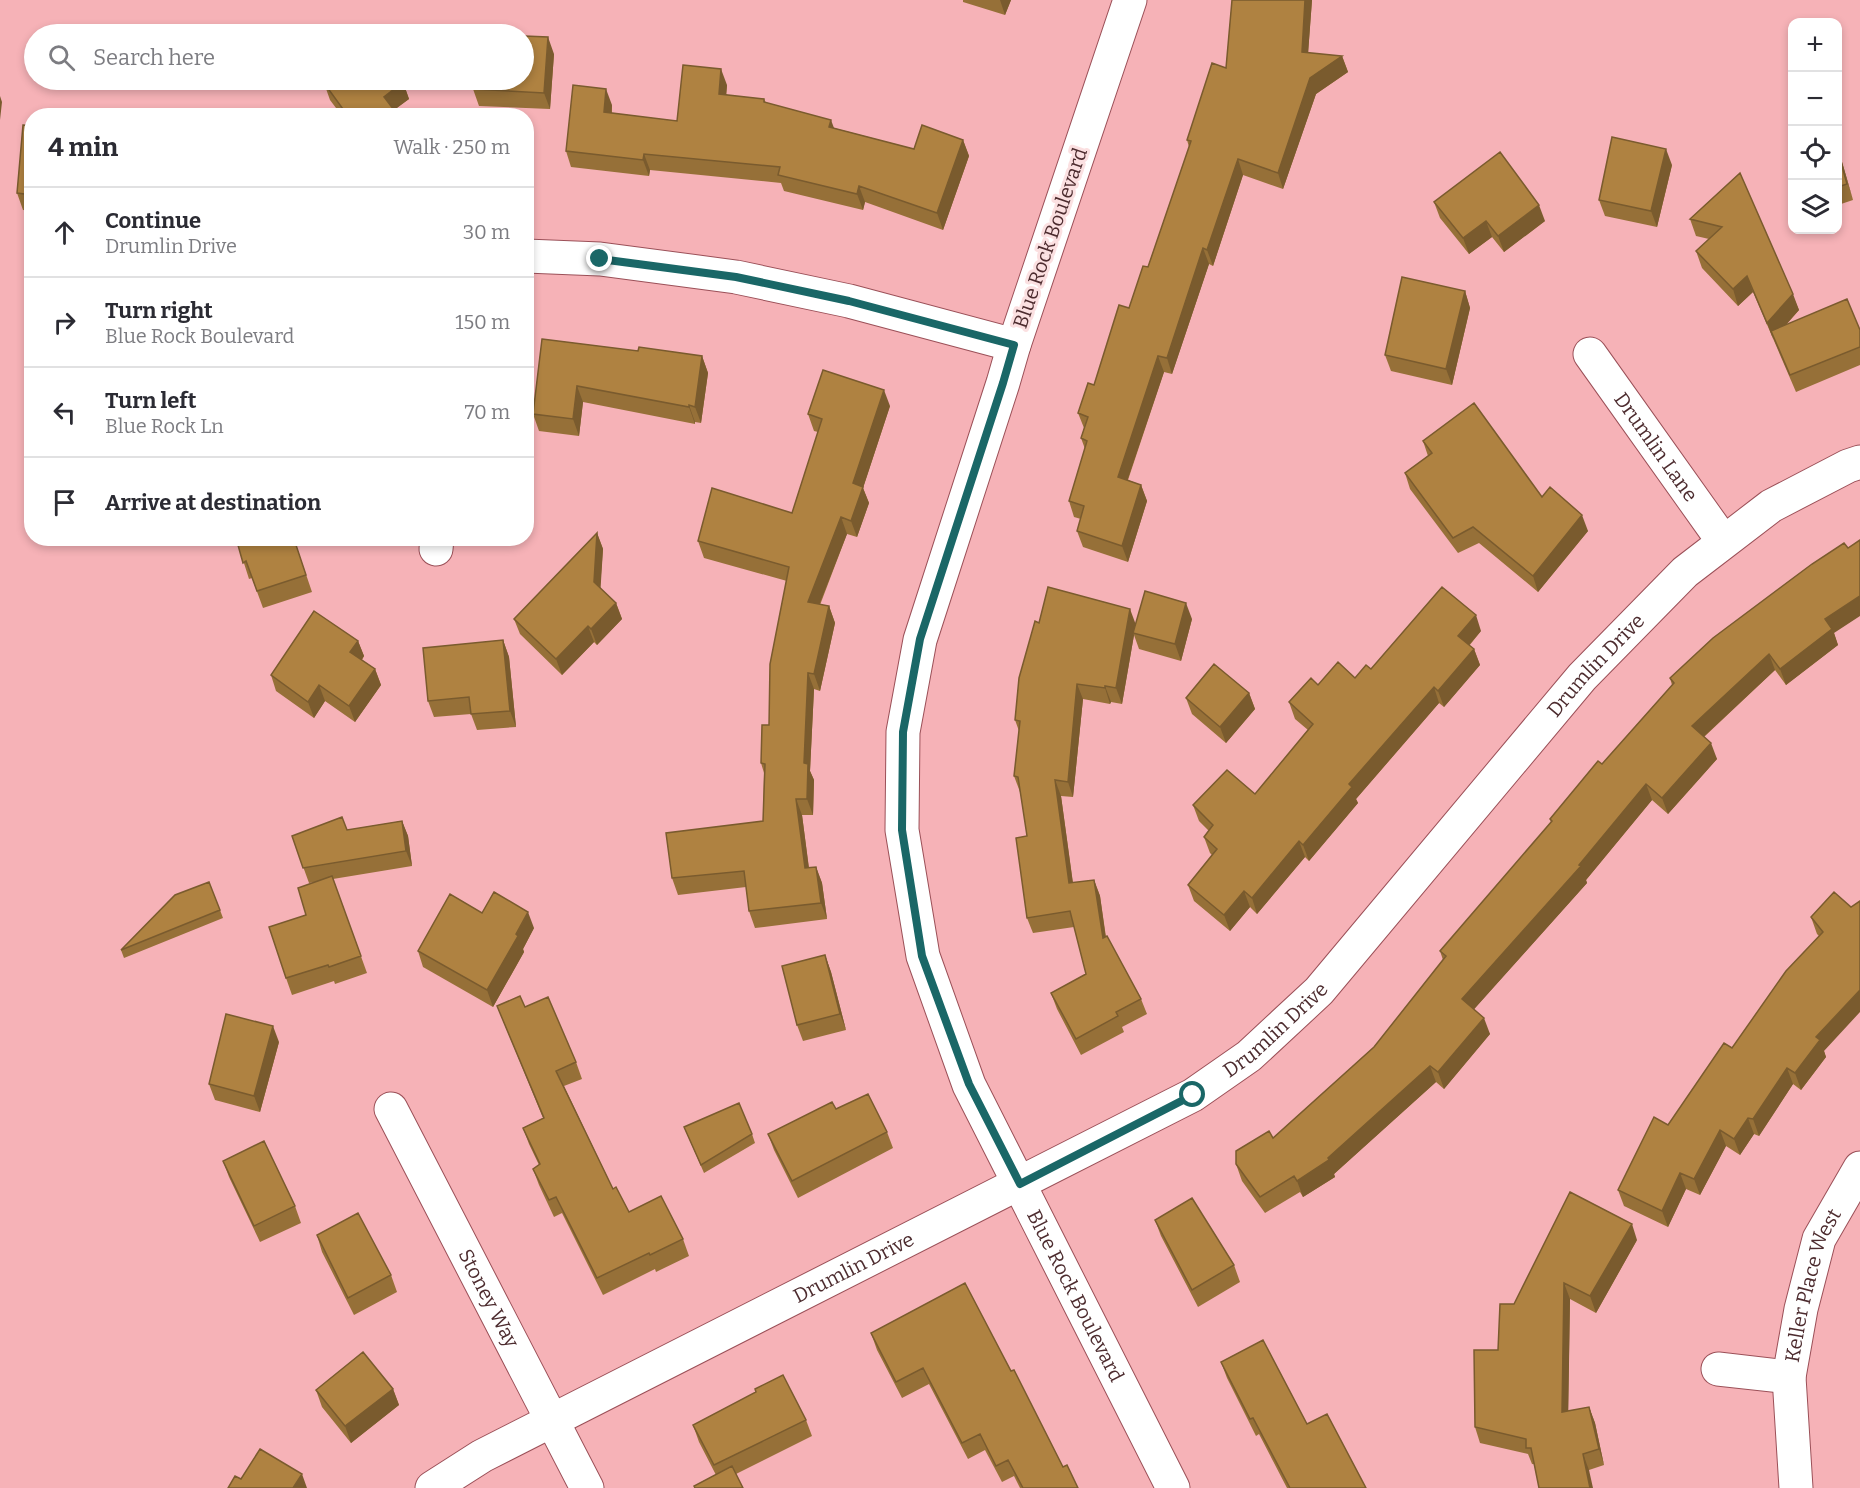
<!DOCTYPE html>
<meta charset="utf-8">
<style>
:root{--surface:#fff;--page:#f7f7f7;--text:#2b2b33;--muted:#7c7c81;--line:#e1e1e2}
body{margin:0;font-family:Bitter,serif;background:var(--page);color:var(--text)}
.controls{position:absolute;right:18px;top:18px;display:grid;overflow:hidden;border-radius:12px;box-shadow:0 3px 9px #0003}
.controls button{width:54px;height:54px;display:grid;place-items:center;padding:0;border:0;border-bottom:2px solid var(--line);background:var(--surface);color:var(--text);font:30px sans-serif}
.stop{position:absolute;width:18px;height:18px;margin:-14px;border:4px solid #1a6767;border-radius:50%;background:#fff}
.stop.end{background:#1a6767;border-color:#fff;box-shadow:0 2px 6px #0008}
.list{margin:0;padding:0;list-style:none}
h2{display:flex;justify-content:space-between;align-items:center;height:78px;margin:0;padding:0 24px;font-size:26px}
h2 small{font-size:20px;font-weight:400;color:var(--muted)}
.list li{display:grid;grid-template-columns:39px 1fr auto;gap:18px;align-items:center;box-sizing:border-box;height:90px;padding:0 24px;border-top:2px solid var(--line)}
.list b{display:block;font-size:22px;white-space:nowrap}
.list p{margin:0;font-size:20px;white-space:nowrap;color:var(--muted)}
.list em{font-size:20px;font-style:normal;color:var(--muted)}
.icon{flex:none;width:33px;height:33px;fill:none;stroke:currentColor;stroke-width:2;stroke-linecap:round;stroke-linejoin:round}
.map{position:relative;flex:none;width:1860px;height:1488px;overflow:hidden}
.search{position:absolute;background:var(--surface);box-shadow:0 3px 9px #0003;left:24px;top:24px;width:510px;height:66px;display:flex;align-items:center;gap:15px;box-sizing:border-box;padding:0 21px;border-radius:33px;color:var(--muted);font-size:22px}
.panel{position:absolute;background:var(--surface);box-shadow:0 3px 9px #0003;left:24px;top:108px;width:510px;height:438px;border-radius:24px}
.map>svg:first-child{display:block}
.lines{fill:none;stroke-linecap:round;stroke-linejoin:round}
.street-casing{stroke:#9b5058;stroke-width:35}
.street{stroke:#fff;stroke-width:33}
.wall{fill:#967038}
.shaded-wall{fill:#7a5b2e}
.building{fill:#af8241;stroke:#7a5b2e;stroke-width:1.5}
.route{stroke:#1a6767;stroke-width:8}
.labels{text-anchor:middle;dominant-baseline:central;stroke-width:6;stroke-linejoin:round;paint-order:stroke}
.street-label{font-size:20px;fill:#4d2c2f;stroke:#fbe0e1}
</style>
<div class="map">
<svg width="1860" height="1488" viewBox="0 0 1860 1488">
<rect width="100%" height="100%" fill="#f6b2b7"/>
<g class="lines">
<defs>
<g id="street">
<path id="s1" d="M1130,0l-116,345 -11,38 -83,257 -17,92 -1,98 21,126 46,129 204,403"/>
<path d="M526,256l74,3 136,18 113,24 165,44"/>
<path id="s2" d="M1590,354l133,187"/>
<path d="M436,549l1,-11"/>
<path id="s3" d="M391,1109l196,379"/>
<path d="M1718,1369l71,8"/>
<path id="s4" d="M432,1488l50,-32 711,-361 56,-39 70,-65 263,-314 103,-105 86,-66 77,-40 12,-4"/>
<path id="s5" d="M1796,1488l-7,-111 12,-68 18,-70 41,-71"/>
</g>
</defs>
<use href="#street" class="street-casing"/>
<use href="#street" class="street"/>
</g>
<path class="wall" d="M963,0h48l-6,15 -42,-13z
M1232,0h80l-4,53 34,3 6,16 -32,22 -33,95 -40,-14 -30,91 -4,-2 -37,110 -8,-2 -36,108 13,5 6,16 -19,61 -45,-15 -6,-16 4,-12 -7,-2 -5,-16 16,-52 -4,-11 3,-10 -6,-15 16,-28 54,-118 41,-120 -2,-7 39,-72z
M554,54l-4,55 -71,-3 -6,-17z
M403,82l6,17 -15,11 2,6h-54l-12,-16 -6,-17z
M727,85l-1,10 38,4 2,4 68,25 80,21 49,-9 6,16 -26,74 -78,-28 -2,8 -79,-19 -3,-8 -131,-13 -1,6 -78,-9 -5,-16 46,-46v8l65,8z
M32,126v85l-9,-1 -6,-17z
M1838,148l15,52 -15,5z
M1672,165l-15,62 -52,-11 -6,-16z
M1740,173l59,137 -13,15 74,5v35l-64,27 -43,-100 -15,14 -36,-38 -6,-17 13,-12 -13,-3 -6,-17z
M1434,202l111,19 -41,31 -12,-15 -23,17 -29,-36z
M1465,291l5,17 -18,77 -61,-14 -6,-16z
M542,339l96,12 64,5 6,17 -7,50 -6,-1v2l-112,-22 -4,34 -40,-5 -6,-17z
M890,406l-27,82 6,15 -12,34 -10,-3 -27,71 9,1 6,17 -15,68 -6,-2 -4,82 4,9 -1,35h-11l7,53 7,-1 6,16 5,36 -72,9 -6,-17 -3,-24 -68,8 -6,-17 91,-57 1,-48 -3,-10 8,-38 18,-144 -83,-23 -6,-17 94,-28 26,-81 -4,-1 -6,-17z
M1423,441l119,56 46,34 -50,61 -59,-49 -21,10 -48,-64 -5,-16 23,-17z
M597,533l6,16 -3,39 16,15 6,16 -25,26 -3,-3 -32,33 -42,-41 -6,-15z
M236,538h53v2l5,-1 18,53 -49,16 -11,-30 -3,1z
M1192,619l-11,42 -42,-12 -5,-14 -12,69 -11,-2 -1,2 -27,-5 -10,98 -12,-1 12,87 21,-3 6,16 6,41 35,62 6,15 -25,13 2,5 -43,23 -24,-46 -6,-16 35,-19 -12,-47 -41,6 -6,-15v-82l-6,-44h-1l-6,-16 5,-45 -4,-11 24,-97 97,1z
M1481,631l-12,15 5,3 6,16 -36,42 -5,-4 -83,96 2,4 -49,58 -4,-4 -48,57 -7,-7 -20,24 -36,-30 -6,-16 24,-30 -2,-2 -6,-16 5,-6 -10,-10 -6,-16 62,-11 53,-64 -13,-11 -6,-17 29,-17 37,-7 16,-9z
M1834,633l4,12 -52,40 -11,-15 -71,67 13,22 -49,55 -16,-14 -66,80 1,3 -113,126 16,25 -46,55 -8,-7 -102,92 1,3 -32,20 -3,-5 -35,21 -23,-32 -6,-17 37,-26 101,-91 69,-87 -3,-9 111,-128 -1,-4 52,-55 70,-79 -2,-7z
M503,640l6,17 7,70 -39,3 -6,-16 -37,3 -6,-16z
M358,641l6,15 -2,4 13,9 6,16 -26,37 -30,-21 -11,17 -38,-27 -5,-16z
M1249,693l6,16 -29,34 -34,-29 -6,-16z
M402,821l6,15 4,30 -79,13 34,94 -32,11 -1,-3 -42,14 -6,-17 30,-96 -7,1 -17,-47 55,-6z
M1834,892l-10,159 2,6 -25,33 -8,-6 -34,52 -5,-2 -14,21 -14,-9 -26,49 -14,-6 -18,38 -44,-21 -6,-16 50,-65 64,-77 87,-112 -2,-2 -6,-17z
M220,910l3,8 -99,40 -3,-8z
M482,913l52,15 -11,21 1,3 -31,55 -70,-40 -5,-16z
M825,955l6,17 15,58 -43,11 -6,-16z
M497,1006l28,1 51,55 6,17 -18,7 49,103 16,23 54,27 6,17 -33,16 -1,-3 -52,26 -41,-82 -8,4 -15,-32 -6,-16 6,-4 -10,-21 -6,-16 20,-10z
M279,1042l-19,70 -45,-12 -6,-16z
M836,1109l51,23 6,16 -95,50 -24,-48 -6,-16z
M684,1127l68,7 3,9 -51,30z
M223,1161l72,45 6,17 -41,19 -31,-65z
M1155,1220l79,45 6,17 -42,25 -37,-71z
M317,1235l74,40 6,17 -43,23 -32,-63z
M1637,1240l-41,73 -26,-14 -2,112 21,-4 6,16 9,42 -15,5 -57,-6 -4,-10 -48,-11 -5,-16 39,-123z
M871,1333l140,38 52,96 15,21h-58l-6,-12 -12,6 -17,-32 -17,9 -39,-75 -27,14 -25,-48z
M1221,1362l86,62 59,64h-79l-28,-54 -3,2 -29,-58z
M393,1389l6,16 -48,38 -29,-36 -6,-17z
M806,1420l6,16 -76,38 -20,1 -17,-33 -6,-17z"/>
<path class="shaded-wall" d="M1000,0h11l-6,15z
M1305,0h7l-5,68 -5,-16z
M548,37l6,17 -4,55 -6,-16z
M1342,56l6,16 -32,22 -33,95 -5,-16 32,-95z
M721,69l6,16 -2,26 -6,-17z
M403,82l6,17 -19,14 -6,-16z
M606,89l6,16 -2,23 -6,-16z
M0,96l2,6 -2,18z
M394,110l2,6h-9z
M831,120l6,16 -8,-9z
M963,140l6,16 -26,74 -6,-17z
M1838,148l15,52 -15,-48z
M1666,149l6,16 -15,62 -6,-16z
M644,154l6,16 -1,6 -6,-16z
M1238,159l5,16 -30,91 -6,-16z
M859,186l6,16 -2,8 -6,-16z
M1539,205l6,16 -41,31 -6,-16z
M1486,221l6,16 -23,17 -6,-16z
M1203,248l6,16 -37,110 -5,-16z
M1747,276l6,16 -15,14 -5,-17z
M1465,291l5,17 -18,77 -6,-16z
M1793,294l6,16 -25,28 -3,-7 2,8 -6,-16z
M702,356l6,17 -7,50 -6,-16z
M1158,356l6,16 -41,121 -5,-16z
M577,386l6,16 -4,34 -6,-17z
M884,390l6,16 -27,82 6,15 -12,34 -6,-16 2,-38z
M689,405l6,17v2l-6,-17z
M1141,485l6,16 -19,61 -6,-16z
M1582,515l6,16 -50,61 -5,-16z
M841,517l6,17 -33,84 -6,-16z
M597,533l6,16 -3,48 -6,-15z
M1860,596v20l-26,17 4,12 -52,40 -6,-16 45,-50z
M616,603l6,16 -25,26 -6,-16z
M1186,603l6,16 -11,42 -6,-17z
M829,606l6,17 -15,68 -6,-17z
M1130,609l6,16 -3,8 1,2 -12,69 -6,-16z
M1476,615l5,16 -18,21 -5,-16z
M588,626l6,16 -32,33 -6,-16z
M503,640l6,17 7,70 -6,-16z
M358,641l6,15 -8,12 -6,-16z
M1474,649l6,16 -36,42 -6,-16z
M1769,654l6,16 -77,72 -6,-16z
M375,669l6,16 -26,37 -6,-16z
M808,673l6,16 -4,82 4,9 -1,35 -6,-16 -3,-36z
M1077,684l6,15 -10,98 -5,-15z
M319,685l6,16 -11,17 -6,-16z
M1105,686l6,16 -1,2 -5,-16z
M1434,687l5,16 -83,96 2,4 -49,58 -6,-16 46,-61z
M1249,693l6,16 -29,34 -6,-16z
M1711,743l6,16 -49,55 -6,-16z
M1055,780l6,16 14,103 -6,-16z
M1646,784l6,16 -66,80 1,3 -119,133 -6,-17 117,-134z
M796,799l6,16 9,70 -6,-17z
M402,821l6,15 4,30 -6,-15z
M1299,841l6,16 -48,57 -5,-16z
M816,867l6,16 5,36 -6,-16z
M1094,880l6,16 8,58 -5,-16z
M1244,891l6,16 -20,24 -6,-16z
M528,912l6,16 -11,21 1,3 -31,55 -6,-17z
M825,955l6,17 15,58 -6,-16z
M1860,990v22l-36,39 2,6 -25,33 -6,-17 21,-36z
M1484,1018l6,16 -46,55 -6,-17z
M273,1026l6,16 -19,70 -6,-16z
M1430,1066l6,16 -102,92 1,3 -32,20 -6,-16 31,-23z
M1787,1068l6,16 -34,52 -6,-17z
M1748,1118l6,16 -14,21 -6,-16z
M1720,1130l6,16 -26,49 -6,-16z
M1680,1173l6,16 -18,38 -6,-16z
M1632,1224l5,16 -41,73 -6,-17z
M1564,1283l6,16 -2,129 -6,-16z
M393,1389l6,16 -48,38 -6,-17z
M1589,1407l6,16 9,42 -5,-16z
M1583,1454l6,16 4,18h-3z
M302,1474l5,14h-14z"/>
<path class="building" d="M1232,0h73l-3,52 40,4 -32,22 -32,95 -40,-14 -31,91 -4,-2 -36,110 -9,-2 -40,121 23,8 -19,61 -45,-15 7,-25 -15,-5 18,-60 -6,-3 7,-21 -10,-4 10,-30 6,2 25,-80 10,3 14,-42 5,1 43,-126 -4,-1 25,-77 14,5z
M476,33l22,1h-22z
M524,36l24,1 -4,56 -71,-4 1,-9h50z
M683,65l38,4 -2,25 45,5v3l67,18 -2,7 85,22 8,-24 41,15 -26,73 -78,-27 -2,8 -79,-19 2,-8 -136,-13 -1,6 -77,-9 7,-66 33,4 -2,23 73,9z
M329,80h72l2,2 -19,15 10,13 -7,6h-39l-24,-33z
M23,125l9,1v69l-15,-2z
M1612,137l54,12 -15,62 -52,-11z
M1500,152l39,53 -41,31 -12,-15 -23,17 -29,-36z
M1838,152l9,32 -9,3z
M1740,173l53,121 -26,29 -20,-47 -14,13 -37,-38 26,-24 -32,-8z
M1402,277l63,14 -19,78 -61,-14z
M1847,299l13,31v17l-70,28 -19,-44z
M542,339l96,12 1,-4 63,9 -7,51 -6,-2v2l-112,-21 -4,33 -40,-5z
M823,370l61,20 -31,93 10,4 -12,34 -10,-4 -33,85 21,4 -15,68 -6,-1 -4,90 4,1 -1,35h-11l9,69 11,-1 5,36 -72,8 -5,-40 -72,7 -6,-45 97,-12 2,-57 -4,-1 1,-38h7l1,-61 19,-97 -91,-26 14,-53 80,25 30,-94 -14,-5z
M1474,403l68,94 8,-10 32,28 -49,61 -60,-49 -20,11 -48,-65 27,-20 -9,-12z
M597,533l-3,49 22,21 -25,26 -3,-3 -32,33 -42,-40z
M236,538h52l1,3 5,-2 12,36 -49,16 -11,-30 -3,2z
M1860,540v56l-35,23 7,10 -52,40 -11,-15 -77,72 19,17 -49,55 -16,-14 -67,81 2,1 -119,133 22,19 -46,54 -8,-6 -102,92 1,2 -32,21 -3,-5 -34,21 -24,-33v-13l33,-20 4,7 101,-91 72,-91 -6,-5 112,-130 -2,-2 48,-58 4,3 72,-81 -4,-5 43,-40 99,-74 32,-21 4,5z
M1048,587l82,22 -14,79 -11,-2v2l-28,-4 -9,98 -13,-2 14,103 25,-3 9,58 4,-2 34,63 -25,13 2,4 -42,23 -25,-46 35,-19 -16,-63 -43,7 -11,-80 11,-2 -9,-59 -4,-1 6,-55 -5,-1 4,-42 16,-57 4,2z
M1442,587l34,28 -18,21 16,13 -36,42 -4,-4 -85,97 3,3 -49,58 -4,-4 -47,57 -8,-7 -20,24 -36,-30 29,-36 -13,-12 9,-12 -20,-20 34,-35 28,24 58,-70 -24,-22 22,-24 7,7 20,-23 17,16 11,-13 5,4z
M1145,591l41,12 -11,41 -42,-11z
M314,611l44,30 -8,11 25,17 -26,37 -30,-21 -11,17 -37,-27z
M503,640l7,71 -39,3 -2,-17 -41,4 -5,-53z
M1214,664l35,29 -29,34 -34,-29z
M342,817l5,13 55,-9 4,30 -103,17 -11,-32z
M332,876l29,80 -32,11 -1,-2 -42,13 -17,-51 37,-12 -8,-27z
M209,882l11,28 -99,40 54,-55z
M494,892l34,20 -12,22 2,2 -31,54 -69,-39 32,-57 32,19z
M1834,892l17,15 9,-6v89l-44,47 4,3 -25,33 -8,-5 -34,51 -5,-1 -14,21 -14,-9 -26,49 -14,-6 -18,38 -44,-21 36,-73 14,8 56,-82 8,5 54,-77 37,-39 -12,-15z
M825,955l15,59 -43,11 -15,-59z
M520,996l5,11 23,-10 28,65 -20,9 57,118 3,-2 13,25 32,-16 22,43 -33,16 -1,-2 -52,25 -41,-81 -7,3 -16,-31 7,-5 -17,-36 21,-10 -47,-112z
M226,1014l47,12 -19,70 -45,-12z
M868,1094l19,38 -95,49 -24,-47 64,-32 4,7z
M739,1103l13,31 -51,31 -17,-38z
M264,1141l31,65 -41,20 -31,-65z
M1570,1192l62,32 -42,72 -26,-13 -2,129 27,-5 10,42 -16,5 7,34h-51l-8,-40h-5v-9l-51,-12 -1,-77h24l2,-46h14z
M1192,1198l42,67 -42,25 -37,-70z
M358,1213l33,62 -43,23 -31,-63z
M965,1283l46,88 3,-1 49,97 4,-2 11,23h-55l-15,-28 -12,6 -16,-32 -18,9 -39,-75 -27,14 -25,-49z
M1263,1340l44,84 20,-10 39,74h-76l-37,-70 -3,1 -29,-57z
M363,1352l30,37 -48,37 -29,-36z
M783,1375l23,45 -92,45 -21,-40 63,-33 -1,-3z
M260,1449l42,25 -9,14h-65l7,-12 6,3z
M732,1466l11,22h-48l-1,-2z"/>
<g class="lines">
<path class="route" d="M600,259l136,18 113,24 165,44 -11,38 -83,256 -17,93 -1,98 20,126 47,128 51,100 173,-89"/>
</g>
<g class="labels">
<g class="street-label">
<text transform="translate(1050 238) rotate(-71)">Blue Rock Boulevard</text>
<text stroke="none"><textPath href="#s2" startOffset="114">Drumlin Lane</textPath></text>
<text stroke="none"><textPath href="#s4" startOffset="1448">Drumlin Drive</textPath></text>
<text stroke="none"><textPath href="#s4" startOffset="962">Drumlin Drive</textPath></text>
<text stroke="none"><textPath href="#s4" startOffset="476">Drumlin Drive</textPath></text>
<text stroke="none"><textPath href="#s5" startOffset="206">Keller Place West</textPath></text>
<text stroke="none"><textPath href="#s1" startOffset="1366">Blue Rock Boulevard</textPath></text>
<text stroke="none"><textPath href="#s3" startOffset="213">Stoney Way</textPath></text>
</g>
</g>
</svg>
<div class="controls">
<button>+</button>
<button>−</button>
<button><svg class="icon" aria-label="locate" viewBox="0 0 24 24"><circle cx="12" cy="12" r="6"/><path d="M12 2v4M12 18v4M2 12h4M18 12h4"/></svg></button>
<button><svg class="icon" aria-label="layers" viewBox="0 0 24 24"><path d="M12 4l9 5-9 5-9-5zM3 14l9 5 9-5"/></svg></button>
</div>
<div class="stop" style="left:1193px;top:1095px"></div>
<div class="stop end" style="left:600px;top:259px"></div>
<div class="search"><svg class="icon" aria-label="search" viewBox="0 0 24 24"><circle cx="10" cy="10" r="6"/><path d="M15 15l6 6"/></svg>Search here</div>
<section class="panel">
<h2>4 min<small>Walk · 250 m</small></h2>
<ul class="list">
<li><svg class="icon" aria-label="ahead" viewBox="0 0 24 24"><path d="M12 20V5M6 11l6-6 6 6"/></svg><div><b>Continue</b><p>Drumlin Drive</p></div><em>30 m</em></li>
<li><svg class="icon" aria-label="right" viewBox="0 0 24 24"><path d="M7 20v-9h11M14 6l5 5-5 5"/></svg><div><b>Turn right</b><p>Blue Rock Boulevard</p></div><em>150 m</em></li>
<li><svg class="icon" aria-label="left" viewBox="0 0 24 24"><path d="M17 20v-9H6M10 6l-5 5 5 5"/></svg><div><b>Turn left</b><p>Blue Rock Ln</p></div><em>70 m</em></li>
<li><svg class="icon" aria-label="arrive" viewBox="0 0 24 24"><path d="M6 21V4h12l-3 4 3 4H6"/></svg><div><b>Arrive at destination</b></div></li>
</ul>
</section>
</div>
